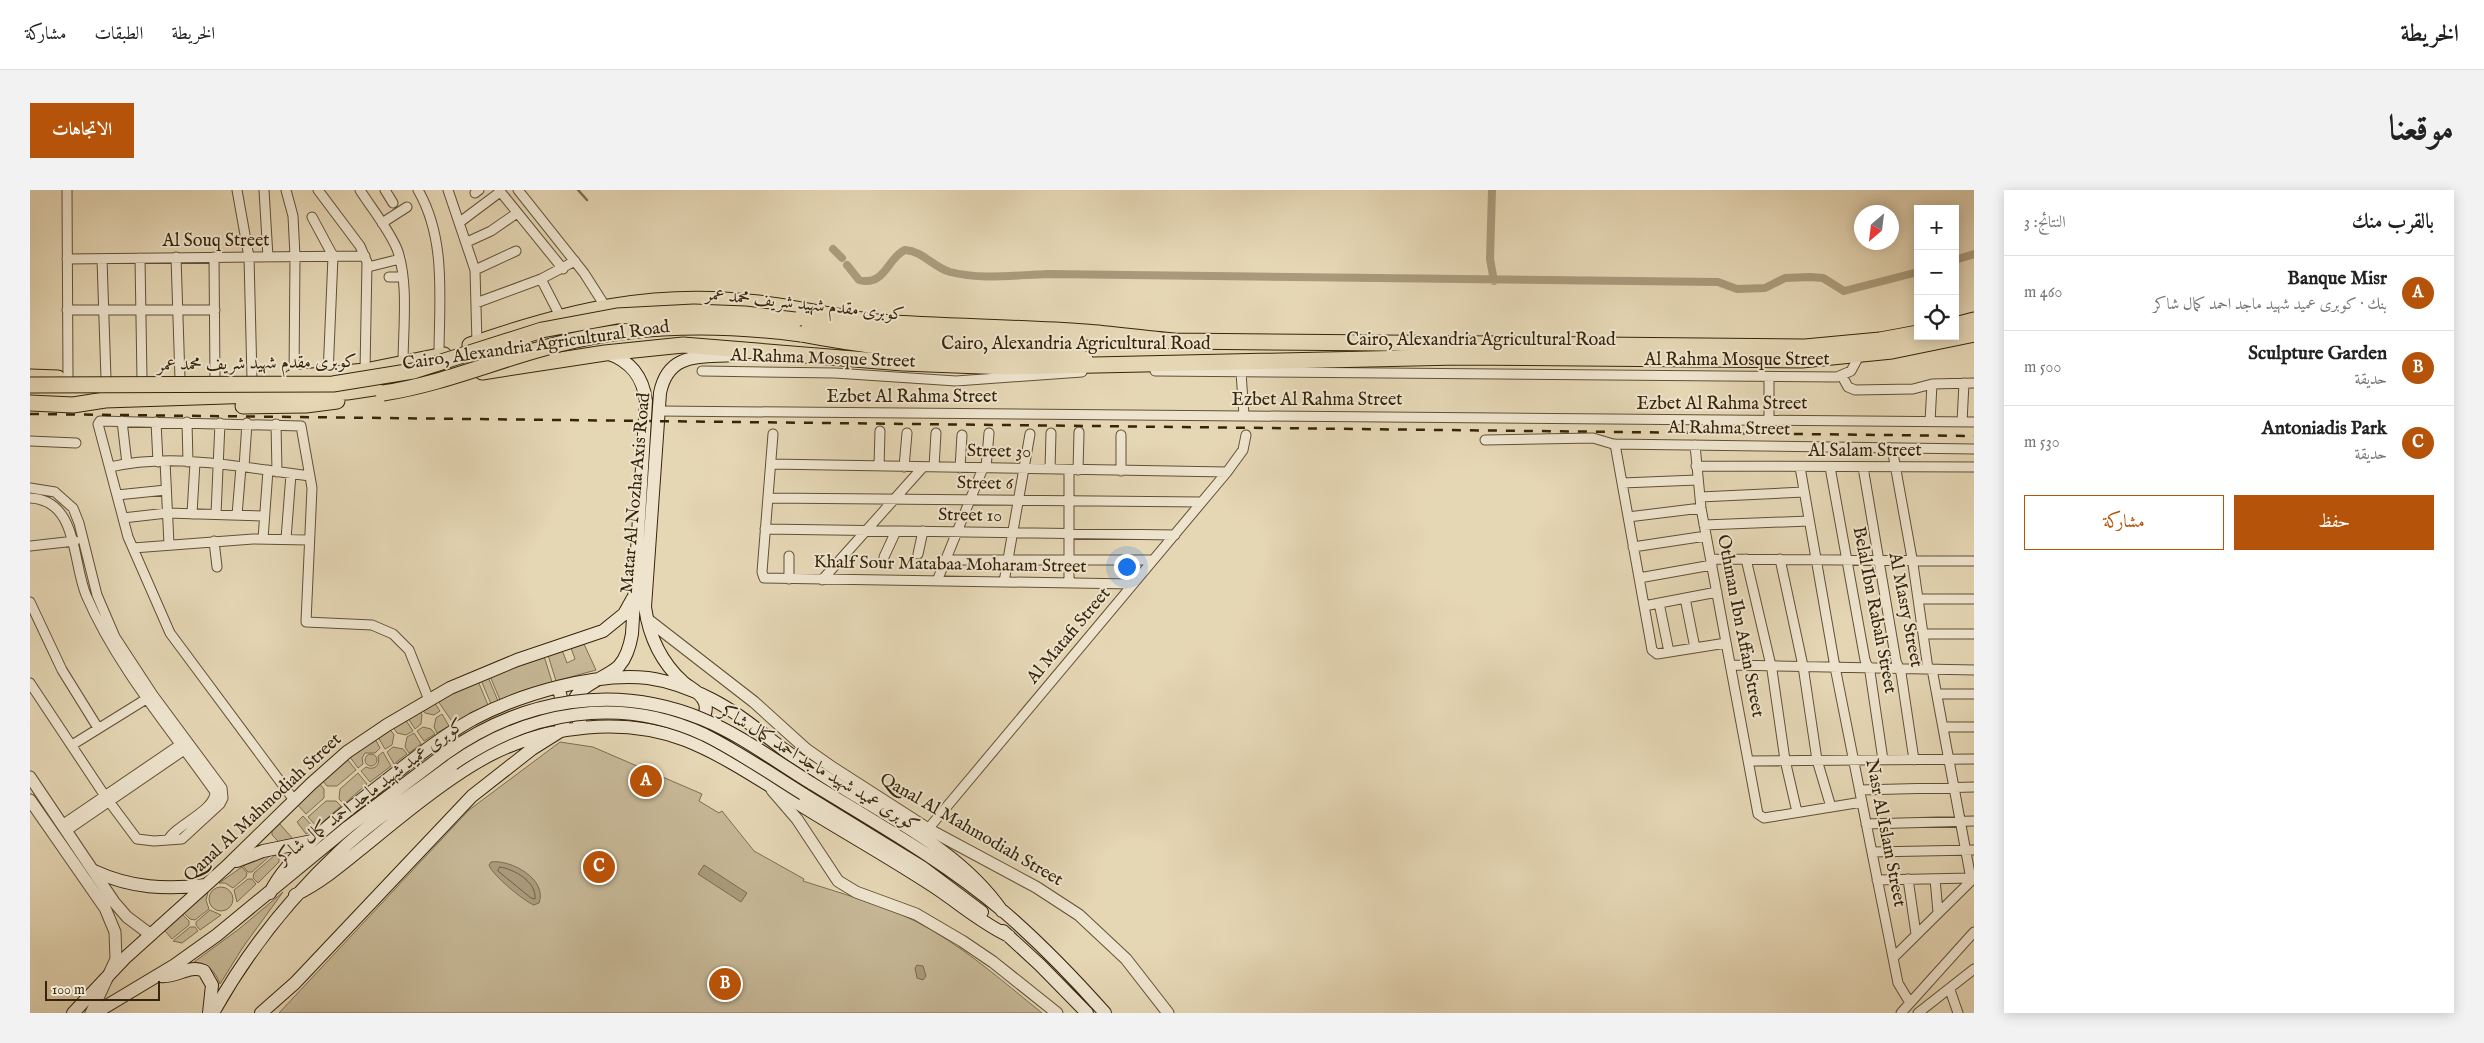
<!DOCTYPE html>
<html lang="ar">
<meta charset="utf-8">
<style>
:root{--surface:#fff;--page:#f2f2f2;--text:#222;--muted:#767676;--line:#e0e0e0;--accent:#b45309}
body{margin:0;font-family:"IM FELL English",Amiri,serif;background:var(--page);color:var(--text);direction:rtl}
.controls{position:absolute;right:15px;top:15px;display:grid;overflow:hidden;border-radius:0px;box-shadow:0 2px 12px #0003}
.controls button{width:45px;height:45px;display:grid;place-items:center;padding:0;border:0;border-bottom:1px solid var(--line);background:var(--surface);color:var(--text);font:25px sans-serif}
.compass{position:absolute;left:1824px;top:15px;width:45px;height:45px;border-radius:50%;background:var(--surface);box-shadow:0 2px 12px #0003;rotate:208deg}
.scale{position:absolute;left:15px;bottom:12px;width:115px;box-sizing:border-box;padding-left:5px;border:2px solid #36250b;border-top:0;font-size:14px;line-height:18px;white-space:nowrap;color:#36250b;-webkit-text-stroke:4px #eee4ce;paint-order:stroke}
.you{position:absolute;left:1096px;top:376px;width:18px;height:18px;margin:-12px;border:4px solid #fff;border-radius:50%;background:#1a73e8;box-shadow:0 0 0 8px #1a73e833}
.badge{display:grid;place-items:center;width:32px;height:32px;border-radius:50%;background:var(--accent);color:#fff;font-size:16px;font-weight:700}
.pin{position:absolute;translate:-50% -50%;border:2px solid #fff;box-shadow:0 1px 5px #0006}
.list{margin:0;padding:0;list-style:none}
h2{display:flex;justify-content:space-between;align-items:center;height:65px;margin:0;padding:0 20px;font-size:21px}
h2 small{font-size:16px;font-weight:400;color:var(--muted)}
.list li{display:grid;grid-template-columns:32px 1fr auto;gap:15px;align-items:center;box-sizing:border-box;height:75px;padding:0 20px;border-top:1px solid var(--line)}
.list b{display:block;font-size:19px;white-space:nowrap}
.list p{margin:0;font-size:16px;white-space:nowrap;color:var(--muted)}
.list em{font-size:16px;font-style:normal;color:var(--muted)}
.actions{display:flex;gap:10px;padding:15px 20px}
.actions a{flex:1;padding:11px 0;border:1px solid var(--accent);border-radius:0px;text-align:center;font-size:18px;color:var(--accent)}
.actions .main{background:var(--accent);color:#fff}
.icon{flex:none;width:28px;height:28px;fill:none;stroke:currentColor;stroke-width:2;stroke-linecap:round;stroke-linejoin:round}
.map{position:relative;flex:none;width:1944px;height:823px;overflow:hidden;direction:ltr;border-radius:0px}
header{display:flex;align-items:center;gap:30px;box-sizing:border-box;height:70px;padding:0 25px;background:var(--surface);border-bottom:1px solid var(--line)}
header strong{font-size:24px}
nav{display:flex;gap:28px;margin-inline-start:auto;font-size:18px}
.intro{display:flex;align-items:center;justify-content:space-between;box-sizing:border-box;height:120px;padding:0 30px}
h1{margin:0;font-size:35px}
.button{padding:12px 22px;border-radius:0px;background:var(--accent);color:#fff;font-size:18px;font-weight:700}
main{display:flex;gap:30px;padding:0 30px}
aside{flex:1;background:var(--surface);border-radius:0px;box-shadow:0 2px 12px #0003}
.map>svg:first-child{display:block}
.green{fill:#c7b897;stroke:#7e6e51}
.water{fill:#aa9a7b;stroke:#7c6b4e}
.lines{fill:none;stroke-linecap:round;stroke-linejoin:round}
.shore{stroke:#706043;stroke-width:1}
.stream{stroke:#7c6b4e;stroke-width:2.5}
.canal{stroke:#aa9a7b;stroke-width:8}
.minor-casing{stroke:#625135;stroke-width:11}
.tertiary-casing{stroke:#625135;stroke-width:13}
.secondary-casing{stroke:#36250b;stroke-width:14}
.trunk-casing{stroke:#36250b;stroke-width:17}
.minor{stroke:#eee4ce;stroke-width:9}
.tertiary{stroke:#eee4ce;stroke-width:11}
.secondary{stroke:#eee4ce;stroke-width:12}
.trunk{stroke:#e5d6b4;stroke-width:15}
.rail{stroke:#36250b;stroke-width:2.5;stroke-dasharray:9 9;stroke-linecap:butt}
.secondary-bridge-casing{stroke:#36250b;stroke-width:14;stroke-linecap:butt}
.trunk-bridge-casing{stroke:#36250b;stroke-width:17;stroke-linecap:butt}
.secondary-bridge{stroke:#eee4ce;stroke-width:12}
.trunk-bridge{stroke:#e5d6b4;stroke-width:15}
.labels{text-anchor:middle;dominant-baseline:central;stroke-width:4;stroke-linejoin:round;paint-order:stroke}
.street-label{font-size:18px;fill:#36250b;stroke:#eee4ce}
</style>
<header>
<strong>الخريطة</strong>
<nav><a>الخريطة</a><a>الطبقات</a><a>مشاركة</a></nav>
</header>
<div class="intro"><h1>موقعنا</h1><a class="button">الاتجاهات</a></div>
<main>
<aside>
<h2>بالقرب منك<small>النتائج: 3</small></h2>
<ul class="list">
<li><span class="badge">A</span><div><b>Banque Misr</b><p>بنك · كوبرى عميد شهيد ماجد احمد كمال شاكر</p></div><em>460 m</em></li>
<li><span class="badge">B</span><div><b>Sculpture Garden</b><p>حديقة</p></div><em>500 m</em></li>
<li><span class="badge">C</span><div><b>Antoniadis Park</b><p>حديقة</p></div><em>530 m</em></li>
</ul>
<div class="actions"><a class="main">حفظ</a><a>مشاركة</a></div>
</aside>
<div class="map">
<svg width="1944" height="823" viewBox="0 0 1944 823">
<rect width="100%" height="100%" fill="#e5d6b4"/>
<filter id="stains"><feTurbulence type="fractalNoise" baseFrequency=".004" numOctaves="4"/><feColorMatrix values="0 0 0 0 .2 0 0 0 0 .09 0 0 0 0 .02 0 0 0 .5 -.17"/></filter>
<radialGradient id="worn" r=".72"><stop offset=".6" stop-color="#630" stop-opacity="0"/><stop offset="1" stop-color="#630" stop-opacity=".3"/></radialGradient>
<path class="green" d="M554,454l12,26 -40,11 -8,-26 14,-5 5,13 8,-4 -4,-11z
M514,466l8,26 -52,18 -10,-24z
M458,487l10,24 -7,3 -10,-24z
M448,491l10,24 -35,18 -15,-22z
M404,512l6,9 -6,4 -9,-2 -3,-4z
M390,521l2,4 -1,9 -6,5 -7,-11z
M412,524l7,12 -12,7 -3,-6 2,-9z
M375,529l8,12 -7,4 -9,-2 -4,-6z
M393,537l8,2 4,5 -11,7 -7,-10z
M360,539l4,6 -2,10 -7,4 -7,-12z
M384,543l7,11 -12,9 -4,-6 2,-10z
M345,549l5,9 -5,5h-10l-3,5 1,6 -5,4 -8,-11z
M530,552l33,5 109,47 -3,7 20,12 3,-2 32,40 50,28 -1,2c37,12 77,23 112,40 47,24 86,59 127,92h-763l190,-203z
M363,557l10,2 4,5 -13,10 -7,-12z
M353,562l8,14 -21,16 -9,-11 5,-4c8,4 15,-2 12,-11z
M335 570a6 6 0 1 1 12 0a6 6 0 1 1-12 0Z
M317,569l9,11 -19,16h-10l-5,-6z
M328,583l9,11 -23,20 -5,-5 1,-10z
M289,593l5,6v9l-18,16 -9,-10z
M296,611h10l5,5 -24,21 -9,-10z
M273,626l12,13 -9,5 -9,-12z
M249,633l14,16 -14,3 -7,-7v-5z
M241,665l-19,17h-4l-5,-6 11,-7z
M245,665l4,3v4l-21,21 -5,-5 1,-5z
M212,677l5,6 -1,4 -13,11 -8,-5h-6z
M218,689h4l4,5 -19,18 -3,-12z
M179 709a12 12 0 1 1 24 0a12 12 0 1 1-24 0Z
M178,702l-2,8 3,9 -14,11 -5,-1 -6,-6z
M253,702l-40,55 -23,37c-4,-12 -13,-21 -26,-22l45,-33z
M180,720l11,5 -21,15 -4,-5v-3z
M152,724l7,7v4l-17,14 -7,-8z
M160,737h5l3,4 -16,12 -9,-2z"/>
<path class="water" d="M461,672c19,-3 57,17 48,41l-5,2c-9,-3 -42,-30 -45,-40z
M674,675l43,28 -6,9 -43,-28z
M887,775l6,1 3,10 -3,4 -6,-2 -2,-10z"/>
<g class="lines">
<path class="shore" d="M470,677c14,2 37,15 35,32l-4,-1 -33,-27z"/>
<path class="stream" d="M548,0l9,10"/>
<path class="canal" d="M1462,0l-2,69 4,22
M803,59l9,9
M1925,70l19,-6
M817,75l12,15c26,7 28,-22 46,-30 18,1 28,17 45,22 31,8 66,3 98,2l670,8 19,7 28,-1 20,-10 25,-1 13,1 21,13 74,-19"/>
<defs>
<path id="minor" d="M37,0l1,188
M207,0l12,67 3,122
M234,0l4,67
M256,0l7,26 2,40 -1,122
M288,0l42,56 7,16 -2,109
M330,0c12,19 28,38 37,59 12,33 6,80 6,115
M355,0l8,13
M388,0c29,50 21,111 21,166
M418,0l27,80 2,73
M469,0l64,79
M488,0l66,83 21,33
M445,3l4,-3
M282,27l21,39 -5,119
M430,32l40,-30
M352,33l25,-16
M437,52l24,-11 26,-18
M146,67l4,122
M184,67l1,122
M110,68l2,121
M37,69l298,-3
M72,69l4,120
M338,77l32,-8
M445,80l41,-19
M359,87h14
M511,89l19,37
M446,113l65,-24 34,-18
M37,120h148
M672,181l133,2 121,8 126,-9
M1125,181l682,6 14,-6 8,-15
M1211,182l3,44
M1812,186l6,11 7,3 58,-1 19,-5 42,-1
M629,221l1315,11
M1739,230v-43
M92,231l5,43
M126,232l2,40
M157,232l1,40
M1900,232l2,-38
M1932,232l2,-39
M246,234l1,48
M743,244l-11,138 2,6 369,6
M1455,250l108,-2 20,6 361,5
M0,251l46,2
M1585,254l37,206 5,4 69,-11
M1665,255l6,63 57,306 6,4 98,-16
M1862,258l21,116 15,105
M135,271l4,83
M741,274l456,8
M849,276l1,-35
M1666,276l278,1
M80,277c66,-15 134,1 200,9
M214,277l3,-44
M874,277l3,-34
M904,277l2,-34
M1770,277l35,200 63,316 12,20
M1800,277l35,193 5,12 13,88
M1833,277l33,194 5,12 13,87
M930,278l2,-33
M956,278l3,-35
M1020,279l1,-36
M1039,280v113
M1048,280l1,-38
M1091,281v-36
M1592,293l75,-3
M0,298l25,4 18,16 6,15 18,72 18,42 38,58 69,93 1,10 -3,6 -38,35 -28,2 -17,-2 -32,-43 -75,-113
M87,305l49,-5
M1670,307l104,-5
M0,308c48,2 42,63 56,97 31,72 84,133 129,197 0,19 -38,32 -47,48
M738,308l434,4
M162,324l3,-52
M186,324l4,-91
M207,325l4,-48
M1598,327l73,-9
M93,328l44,-5 97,3
M1674,335l105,-4
M735,339l410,6
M233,349l5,-69
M256,349l5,-65
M184,351l3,26
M0,356l45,-5
M1603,357l73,-11
M103,358l120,-9 56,1
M888,364l5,-23
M854,367l12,-26
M1681,369l263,2
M1716,369l26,111 13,90 12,52
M1750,369l23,107 14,94 14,47
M916,370h207
M1609,388l73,-13
M759,389v-23
M792,390l101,-113
M907,391l46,-113
M974,392l26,-148
M1655,408l10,50
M1888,409h56
M0,412l32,68 36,58
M1629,413l10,49
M1614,416l73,-14
M1893,444h51
M1701,475l243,5
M1902,479l39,210
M1907,504h37
M1913,537h31
M42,555l79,-49
M1718,571l226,-2
M1830,600l114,-3
M264,610l-124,-167 -42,-96 -30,-113 2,-3 201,5 11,62 -6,134 66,3 21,9 16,16 20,50
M1836,634l108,-3
M32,635l122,-83
M898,639l299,-357 16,-22 3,-15
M36,641l124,-85
M1842,662l102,-2
M1878,689l8,55
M1905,689l3,33
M1847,690l94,-2
M1863,768l81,-80
M1920,800l8,23
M1871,823l73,-81
M1888,823l56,-44"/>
<path id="tertiary" d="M617,429l107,83 52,47 27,19 95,61 108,58 43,28 47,44 42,54
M0,587l84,125 13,15 24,18
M742,600l25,29 41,62 18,11 60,22 46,27 31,21 64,51
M0,610l75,108 10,24 1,27 -25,54"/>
<path id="secondary" d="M551,534c-26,-35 22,-42 38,-58 8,-9 11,-20 13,-32l14,-233c-3,-24 -15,-40 -39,-48
M668,538c4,-7 10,-16 7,-25 -3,-10 -15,-15 -22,-21 -22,-20 -34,-46 -38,-75l15,-214c9,-45 46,-34 82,-39
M781,593c65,40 133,78 192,128 36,31 70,66 102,102
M773,604l119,73 60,45
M207,671l26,-10 49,-10
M64,681c37,17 72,19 112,14
M240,703c18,-39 79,-84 113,-110 29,-23 58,-46 90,-64 47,-25 122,-47 175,-41 22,3 43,11 63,21 26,13 48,32 72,50 17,12 35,23 52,34 59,37 127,70 167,128
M265,705c29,-14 52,-35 77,-55 34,-28 82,-67 120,-86 57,-29 132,-37 193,-14 43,17 82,45 122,69 42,26 85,50 126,77 26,17 48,37 76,50
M973,741l37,34 47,48
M131,786c16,2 28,-12 43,-5l8,14 -3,28
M43,823l53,-56 100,-90 85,-83 36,-32 40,-27 63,-37 67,-28 86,-29 21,-17 9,-16
M65,823l80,-48 42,-30 131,-108 98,-74
M183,823c34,-61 75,-113 126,-161 35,-33 76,-59 114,-88
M231,823l34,-30 177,-187 60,-47 27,-17 6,-14 -5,-25"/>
<path id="trunk" d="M765,130c92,17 188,24 281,20
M1925,135l19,-5
M771,144c57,11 115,18 174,20 36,2 75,-6 110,5
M440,155c98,-34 184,-55 288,-42 40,5 80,15 120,19 69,5 138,5 207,10 30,2 60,7 90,9l630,6 75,-7 38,-7
M452,182l123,-19 78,-8 220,18 104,4 451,-10 344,3 90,-9 82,-17
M0,187l28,1
M261,188l74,-7 79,-16
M0,213l43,2 32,-5 242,-8 53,-8
M213,216l63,-1 31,-4"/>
</defs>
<use href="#minor" class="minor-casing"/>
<use href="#tertiary" class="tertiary-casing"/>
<use href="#secondary" class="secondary-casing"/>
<use href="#trunk" class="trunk-casing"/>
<use href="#minor" class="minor"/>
<use href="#tertiary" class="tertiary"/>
<use href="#secondary" class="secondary"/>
<use href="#trunk" class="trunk"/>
<path class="rail" d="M0,224l1944,22"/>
<defs>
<path id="secondary-bridge" d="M416,563c76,-54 169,-70 256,-34 39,16 73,42 109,64
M423,574c76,-53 166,-69 252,-29 34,17 66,39 98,59"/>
<path id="trunk-bridge" d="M0,195l303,-1 80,-13 129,-41 75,-14 77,-4 51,2 50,6
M353,203c60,-9 116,-34 176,-49 80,-21 160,-21 242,-10"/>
</defs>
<use href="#secondary-bridge" class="secondary-bridge-casing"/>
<use href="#trunk-bridge" class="trunk-bridge-casing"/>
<use href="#secondary-bridge" class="secondary-bridge"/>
<use href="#trunk-bridge" class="trunk-bridge"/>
</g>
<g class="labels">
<g class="street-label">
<text x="186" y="51">Al Souq Street</text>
<text transform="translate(775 115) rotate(6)">كوبرى مقدم شهيد شريف محمد عمر</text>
<text x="1451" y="150">Cairo, Alexandria Agricultural Road</text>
<text x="1046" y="154">Cairo, Alexandria Agricultural Road</text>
<text transform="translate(506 156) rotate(-8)">Cairo, Alexandria Agricultural Road</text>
<text transform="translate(793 169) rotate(2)">Al Rahma Mosque Street</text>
<text x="1707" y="170">Al Rahma Mosque Street</text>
<text transform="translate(227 174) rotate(-1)">كوبرى مقدم شهيد شريف محمد عمر</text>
<text x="882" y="207">Ezbet Al Rahma Street</text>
<text x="1287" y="210">Ezbet Al Rahma Street</text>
<text x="1692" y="214">Ezbet Al Rahma Street</text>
<text transform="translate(1699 239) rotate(1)">Al Rahma Street</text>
<text x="1835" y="261">Al Salam Street</text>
<text transform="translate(969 262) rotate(1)">Street 30</text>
<text transform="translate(955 294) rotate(1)">Street 6</text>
<text transform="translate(606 303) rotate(-85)">Matar Al Nozha Axis Road</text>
<text transform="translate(940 326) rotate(1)">Street 10</text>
<text transform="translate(920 375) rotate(1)">Khalf Sour Matabaa Moharam Street</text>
<text transform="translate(1844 420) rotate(79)">Belal Ibn Rabah Street</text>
<text transform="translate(1875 420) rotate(79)">Al Masry Street</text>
<text transform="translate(1710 436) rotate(79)">Othman Ibn Affan Street</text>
<text transform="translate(1039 446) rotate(-50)">Al Matafi Street</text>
<text transform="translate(789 579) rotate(31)">كوبرى عميد شهيد ماجد احمد كمال شاكر</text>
<text transform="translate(341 602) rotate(-37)">كوبرى عميد شهيد ماجد احمد كمال شاكر</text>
<text transform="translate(233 618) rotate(-43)">Qanal Al Mahmodiah Street</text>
<text transform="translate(941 640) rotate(30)">Qanal Al Mahmodiah Street</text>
<text transform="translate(1855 643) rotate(79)">Nasr Al Islam Street</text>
</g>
</g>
<rect width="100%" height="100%" filter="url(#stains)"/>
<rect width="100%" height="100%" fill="url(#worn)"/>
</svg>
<div class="controls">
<button>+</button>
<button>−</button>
<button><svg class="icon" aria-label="locate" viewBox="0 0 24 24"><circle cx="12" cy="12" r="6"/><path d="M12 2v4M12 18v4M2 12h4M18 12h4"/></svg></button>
</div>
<svg class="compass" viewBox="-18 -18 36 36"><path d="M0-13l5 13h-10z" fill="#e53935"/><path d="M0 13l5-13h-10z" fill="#767676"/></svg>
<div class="scale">100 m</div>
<div class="you"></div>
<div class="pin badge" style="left:616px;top:591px">A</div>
<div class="pin badge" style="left:695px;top:794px">B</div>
<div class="pin badge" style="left:569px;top:677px">C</div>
</div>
</main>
